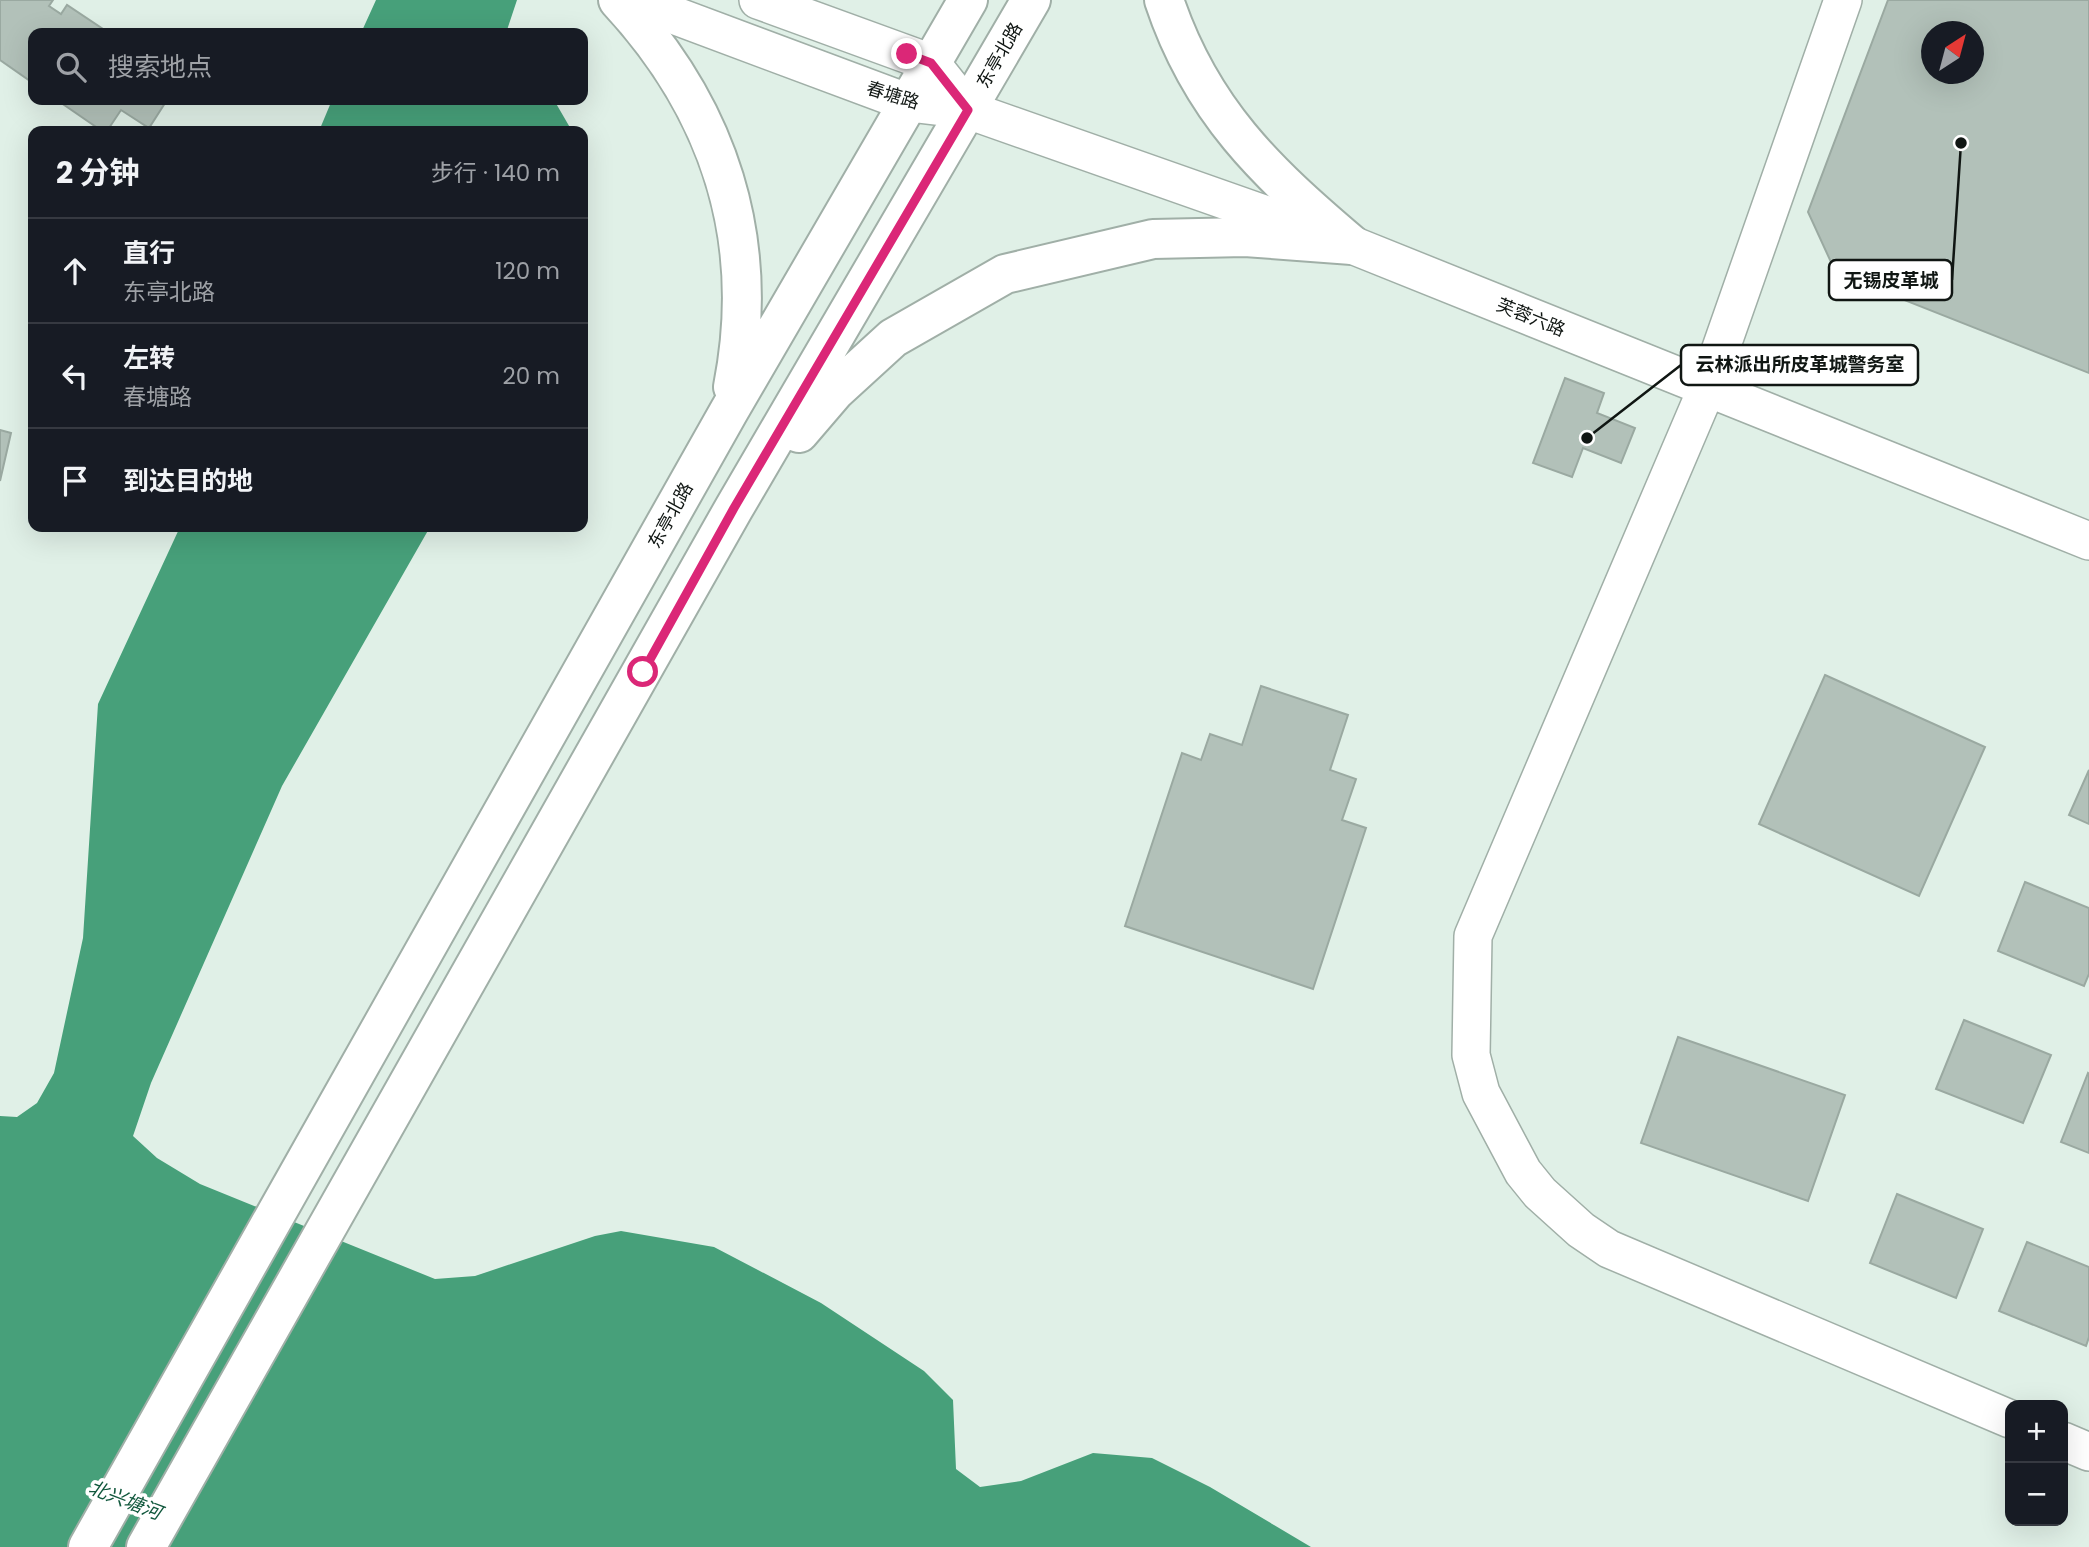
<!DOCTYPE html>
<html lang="zh">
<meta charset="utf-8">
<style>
:root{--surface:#171b24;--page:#242831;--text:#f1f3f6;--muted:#9ea1a6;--line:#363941}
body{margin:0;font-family:Poppins,"Noto Sans SC",sans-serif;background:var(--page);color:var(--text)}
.controls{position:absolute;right:21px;bottom:21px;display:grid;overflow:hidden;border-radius:14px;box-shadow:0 7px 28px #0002}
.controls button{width:63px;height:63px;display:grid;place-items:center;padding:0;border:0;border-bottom:2px solid var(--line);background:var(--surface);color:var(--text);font:35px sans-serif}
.compass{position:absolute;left:1921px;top:21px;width:63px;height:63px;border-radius:50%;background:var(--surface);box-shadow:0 7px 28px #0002;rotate:36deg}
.stop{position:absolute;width:21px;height:21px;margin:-16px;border:5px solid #db2777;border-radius:50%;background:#fff}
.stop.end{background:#db2777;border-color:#fff;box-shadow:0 2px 7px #0008}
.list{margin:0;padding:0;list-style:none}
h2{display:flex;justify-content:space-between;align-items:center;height:91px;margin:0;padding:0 28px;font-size:30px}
h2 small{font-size:23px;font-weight:400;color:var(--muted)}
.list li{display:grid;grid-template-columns:46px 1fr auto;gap:21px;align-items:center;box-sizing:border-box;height:105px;padding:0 28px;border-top:2px solid var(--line)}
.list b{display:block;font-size:26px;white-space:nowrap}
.list p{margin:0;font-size:23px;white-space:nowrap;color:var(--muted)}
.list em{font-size:23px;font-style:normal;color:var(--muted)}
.icon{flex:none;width:38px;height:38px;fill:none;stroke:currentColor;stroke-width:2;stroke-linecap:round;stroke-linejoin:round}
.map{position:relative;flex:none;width:2089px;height:1547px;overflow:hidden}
.search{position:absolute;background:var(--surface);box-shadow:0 7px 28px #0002;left:28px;top:28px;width:560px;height:77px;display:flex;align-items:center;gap:18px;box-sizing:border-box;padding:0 24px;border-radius:14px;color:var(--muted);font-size:26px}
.panel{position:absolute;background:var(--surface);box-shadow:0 7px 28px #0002;left:28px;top:126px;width:560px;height:406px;border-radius:14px}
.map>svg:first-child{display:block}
.water{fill:#47a07a}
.building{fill:#b2c1b9;stroke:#9aa9a1;stroke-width:2;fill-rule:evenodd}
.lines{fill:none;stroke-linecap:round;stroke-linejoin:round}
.minor-casing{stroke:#a0afa7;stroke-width:40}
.major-casing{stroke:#a0afa7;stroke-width:42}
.minor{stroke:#fff;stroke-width:37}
.major{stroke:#fff;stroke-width:38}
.route{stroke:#db2777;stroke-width:9}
.labels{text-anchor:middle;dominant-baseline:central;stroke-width:7;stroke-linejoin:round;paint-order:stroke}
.street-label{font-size:18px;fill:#101613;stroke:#fff}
.water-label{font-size:19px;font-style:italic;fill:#11583d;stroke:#fff}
.leader{fill:none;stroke:#101613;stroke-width:2.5}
.callout-dot{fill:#101613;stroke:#fff;stroke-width:2.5}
.callout{fill:#fff;stroke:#101613;stroke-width:2.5}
.callout-label{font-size:19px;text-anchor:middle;font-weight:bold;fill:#101613}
</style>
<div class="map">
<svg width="2089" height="1547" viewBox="0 0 2089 1547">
<rect width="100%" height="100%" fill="#e0f0e7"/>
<path class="water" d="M376,0h141l-11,33h-145z
M332,100h222l18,31h-253z
M180,527h250l-148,259 -131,297 -18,53 24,22 43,26 235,95 40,-3 120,-40 26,-5 93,16 107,56 103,68 29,29 3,69 24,18 41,-6 72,-28 59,5 58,29 101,60h-1311v-431l17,1 20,-14 17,-30 29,-135 15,-234z"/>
<path class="building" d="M0,0h53l-4,6 12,8 6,-9 42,28h-76v50l-33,-23z
M1888,0h201v373l-253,-100 -28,-61zM1932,32h42v42h-42z
M57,100h110l-18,28 -28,-18 -14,21h-5z
M1565,378l39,15 -7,20 38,15 -14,35 -38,-15 -11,29 -39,-14z
M0,430l11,3 -11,48z
M1825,675l160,72 -66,149 -160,-72z
M1261,686l87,29 -18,55 26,9 -14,41 24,8 -53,161 -188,-63 57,-173 19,7 9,-26 32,11z
M2089,770v54l-20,-9z
M2025,882l64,26v66l-5,12 -86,-35z
M1964,1020l87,35 -28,68 -87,-34z
M1678,1037l167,58 -37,106 -167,-58z
M2088,1073l1,1v79l-28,-11z
M1897,1194l86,35 -27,69 -86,-35z
M2027,1242l62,25v70l-3,9 -87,-35z"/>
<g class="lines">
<defs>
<path id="minor" d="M633,0l276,103 59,7 384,135 737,296
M758,0l173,63 19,24
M1843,0l-136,388 -234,548 -2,119 10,38 42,79 17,21 41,37 28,19 401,170
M2063,1441l26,11"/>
<path id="major" d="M618,0c101,109 144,239 115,387
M1164,0c37,111 102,172 188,245
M799,433l36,-42 58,-53 112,-64 148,-35 92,-2 107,8
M88,1547l641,-1136 239,-411
M146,1547l588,-1039 297,-508"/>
</defs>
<use href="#minor" class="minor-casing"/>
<use href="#major" class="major-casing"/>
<use href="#minor" class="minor"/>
<use href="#major" class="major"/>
</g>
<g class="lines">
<path class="route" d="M643,672l91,-164 234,-398 -37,-47 -24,-9"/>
</g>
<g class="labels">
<g class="street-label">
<text transform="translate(999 55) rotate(-60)">东亭北路</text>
<text transform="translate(893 95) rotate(17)">春塘路</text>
<text transform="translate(1531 317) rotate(22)">芙蓉六路</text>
<text transform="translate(670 515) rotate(-61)">东亭北路</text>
</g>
<g class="water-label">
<text transform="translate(125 1500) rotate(21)">北兴塘河</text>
</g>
</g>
<path class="leader" d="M1961 143L1952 280M1587 438L1681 365"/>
<g class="callout-dot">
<circle cx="1961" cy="143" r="7"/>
<circle cx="1587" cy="438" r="7"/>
</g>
<g class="callout">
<rect x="1829" y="260" width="123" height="40" rx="7"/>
<rect x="1681" y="345" width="237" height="40" rx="7"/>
</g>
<g class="callout-label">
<text x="1891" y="287">无锡皮革城</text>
<text x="1800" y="371">云林派出所皮革城警务室</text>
</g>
</svg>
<div class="controls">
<button>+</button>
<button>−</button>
</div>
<svg class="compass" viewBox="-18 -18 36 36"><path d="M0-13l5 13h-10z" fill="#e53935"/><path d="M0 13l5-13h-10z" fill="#9ea1a6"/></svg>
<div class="stop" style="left:643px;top:672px"></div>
<div class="stop end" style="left:907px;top:54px"></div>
<div class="search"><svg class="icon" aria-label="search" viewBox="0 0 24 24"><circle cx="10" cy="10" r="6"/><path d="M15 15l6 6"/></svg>搜索地点</div>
<section class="panel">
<h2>2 分钟<small>步行 · 140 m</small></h2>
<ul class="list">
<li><svg class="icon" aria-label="ahead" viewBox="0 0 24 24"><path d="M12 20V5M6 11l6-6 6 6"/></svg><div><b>直行</b><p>东亭北路</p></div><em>120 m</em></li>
<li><svg class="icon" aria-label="left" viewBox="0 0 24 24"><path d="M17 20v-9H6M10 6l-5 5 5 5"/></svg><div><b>左转</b><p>春塘路</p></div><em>20 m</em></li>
<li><svg class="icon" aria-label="arrive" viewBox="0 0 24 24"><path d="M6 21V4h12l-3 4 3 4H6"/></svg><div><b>到达目的地</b></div></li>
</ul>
</section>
</div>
